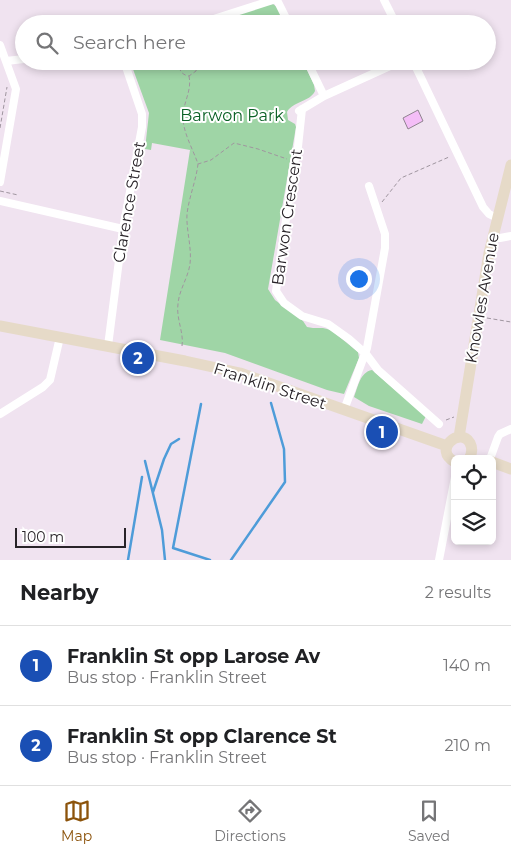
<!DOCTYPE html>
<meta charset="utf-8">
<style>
:root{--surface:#fff;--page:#f6f6f6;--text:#202124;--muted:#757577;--line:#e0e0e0;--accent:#8c530b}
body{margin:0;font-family:Montserrat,sans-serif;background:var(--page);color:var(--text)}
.controls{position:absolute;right:15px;bottom:15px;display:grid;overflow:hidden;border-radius:8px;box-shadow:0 2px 8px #0003}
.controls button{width:45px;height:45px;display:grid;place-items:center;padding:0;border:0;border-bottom:1px solid var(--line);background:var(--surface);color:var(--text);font:25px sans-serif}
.scale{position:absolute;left:15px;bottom:12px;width:111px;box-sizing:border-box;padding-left:5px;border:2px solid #282328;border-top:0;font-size:14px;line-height:18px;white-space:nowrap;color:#282328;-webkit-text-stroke:4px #fff;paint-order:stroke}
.you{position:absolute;left:358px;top:278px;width:18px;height:18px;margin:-12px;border:4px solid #fff;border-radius:50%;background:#1a73e8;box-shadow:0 0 0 8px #1a73e833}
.badge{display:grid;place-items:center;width:32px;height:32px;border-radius:50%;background:var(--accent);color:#fff;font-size:16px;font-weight:700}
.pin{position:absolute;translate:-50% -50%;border:2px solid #fff;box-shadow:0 1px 5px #0006}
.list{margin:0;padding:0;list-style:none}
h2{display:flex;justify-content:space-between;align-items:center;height:65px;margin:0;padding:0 20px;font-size:21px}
h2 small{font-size:16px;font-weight:400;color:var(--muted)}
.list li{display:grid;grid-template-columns:32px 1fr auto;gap:15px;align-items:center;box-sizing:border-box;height:80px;padding:0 20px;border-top:1px solid var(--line)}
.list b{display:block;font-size:19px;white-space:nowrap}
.list p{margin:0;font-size:16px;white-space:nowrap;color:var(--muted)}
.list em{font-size:16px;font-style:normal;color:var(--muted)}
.icon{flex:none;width:28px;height:28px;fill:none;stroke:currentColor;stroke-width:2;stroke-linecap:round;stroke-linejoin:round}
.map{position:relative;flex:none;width:511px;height:560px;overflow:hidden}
.search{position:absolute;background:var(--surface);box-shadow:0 2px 8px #0003;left:15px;right:15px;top:15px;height:55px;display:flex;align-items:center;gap:12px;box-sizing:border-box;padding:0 18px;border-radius:28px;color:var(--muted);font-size:19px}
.sheet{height:225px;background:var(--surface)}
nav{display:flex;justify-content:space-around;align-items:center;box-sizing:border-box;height:70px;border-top:1px solid var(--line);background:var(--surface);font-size:14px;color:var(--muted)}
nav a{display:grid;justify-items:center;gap:2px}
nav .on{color:var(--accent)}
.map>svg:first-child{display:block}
.green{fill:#9fd5a6}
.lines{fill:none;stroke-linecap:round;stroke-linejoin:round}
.stream{stroke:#4e9cd9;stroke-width:2.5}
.building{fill:#f4bef7;stroke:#908390}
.path{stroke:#9f959f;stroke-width:1;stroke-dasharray:4 2.5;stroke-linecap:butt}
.street{stroke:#fff;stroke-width:8}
.secondary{stroke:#e6dac8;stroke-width:11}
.labels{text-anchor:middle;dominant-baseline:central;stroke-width:4;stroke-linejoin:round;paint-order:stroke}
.park-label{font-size:16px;fill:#0a6025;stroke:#fff}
.street-label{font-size:16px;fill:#282328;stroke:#fff}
</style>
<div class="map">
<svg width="511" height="560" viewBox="0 0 511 560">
<rect width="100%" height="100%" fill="#f0e3f0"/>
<path class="green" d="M273,4l4,3 8,17h-78l59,-19z
M130,61h173l11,24 1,6c-5,11 -22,10 -28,21l1,8 7,4 1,3 -28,162 7,11 28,21 4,6 6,1h10l8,2 27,22 1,6 -15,36 -17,-4 -102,-37 -65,-13 30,-190 -38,-7 -1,7 -6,-1 4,-36z
M372,370l54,46 -4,8 -53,-18 -15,-9c4,-10 6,-25 18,-27z"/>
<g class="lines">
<path class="stream" d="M201,404l-28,144 37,12
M145,461l17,69 3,30
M153,492l11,-33 7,-15 8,-5
M128,560l14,-83
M231,560l54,-78 -1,-33 -13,-46"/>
</g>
<path class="building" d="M418,110l5,11 -15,8 -5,-11z"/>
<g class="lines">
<path class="path" d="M168,61l11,6
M181,61c-4,7 0,14 8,15l7,-5 1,-5 -2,-5
M198,66l2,-5
M189,76c3,14 -5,25 -6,39 -1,16 10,34 15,49l13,-4 23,-17 24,6 29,10
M0,128l7,-41
M0,191l18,4
M382,202l19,-24 48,-21
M487,318l24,4
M182,346c2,-14 -6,-27 -4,-42 1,-14 10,-26 12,-40 2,-17 -4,-34 -3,-50 2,-17 9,-33 11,-50
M446,420l8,-3"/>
<path class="street" d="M277,0l12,24
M384,0l12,24
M198,24l75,-24
M0,45l16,44 -16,93
M6,61l18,-2
M307,61l17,35
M413,61l70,146 6,7 8,4
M302,109l-5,47 -3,6 -18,129 8,12 18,13 26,8 21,15 17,15 12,16 61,54
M299,111l25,-15 77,-35
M0,201l123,28
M492,238h8l11,-2
M108,346l15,-117 19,-102v-13l-18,-53
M344,410l23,-62 18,-100v-14l-16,-48
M0,414l43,-27 7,-7 10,-43
M490,459l8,-22 2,-3 11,-5
M439,560l16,-83"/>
<path class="secondary" d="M0,326l185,35 55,12 207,73
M459,437l30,-184 22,-88
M455,462c-23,-12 5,-36 15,-19 3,6 2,11 -1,16
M492,462l19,7"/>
</g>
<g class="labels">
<g class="park-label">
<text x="232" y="115">Barwon Park</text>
</g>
<g class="street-label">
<text transform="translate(129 202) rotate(-80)">Clarence Street</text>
<text transform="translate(287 217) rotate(-82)">Barwon Crescent</text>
<text transform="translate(482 298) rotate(-80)">Knowles Avenue</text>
<text transform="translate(270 386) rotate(18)">Franklin Street</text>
</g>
</g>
</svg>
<div class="controls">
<button><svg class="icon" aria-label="locate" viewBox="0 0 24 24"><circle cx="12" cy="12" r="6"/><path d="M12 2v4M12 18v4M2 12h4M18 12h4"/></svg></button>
<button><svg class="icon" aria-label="layers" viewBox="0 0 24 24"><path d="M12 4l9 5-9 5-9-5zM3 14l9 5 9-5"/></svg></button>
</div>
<div class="scale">100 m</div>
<div class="you"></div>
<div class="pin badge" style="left:382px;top:432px;background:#1a4fb4">1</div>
<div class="pin badge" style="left:138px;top:358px;background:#1a4fb4">2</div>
<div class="search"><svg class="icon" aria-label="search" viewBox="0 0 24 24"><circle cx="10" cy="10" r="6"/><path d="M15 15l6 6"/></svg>Search here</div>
</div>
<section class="sheet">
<h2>Nearby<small>2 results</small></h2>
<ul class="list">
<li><span class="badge" style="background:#1a4fb4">1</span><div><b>Franklin St opp Larose Av</b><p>Bus stop · Franklin Street</p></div><em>140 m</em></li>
<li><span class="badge" style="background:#1a4fb4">2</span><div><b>Franklin St opp Clarence St</b><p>Bus stop · Franklin Street</p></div><em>210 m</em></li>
</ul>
</section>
<nav>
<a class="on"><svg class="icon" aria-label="map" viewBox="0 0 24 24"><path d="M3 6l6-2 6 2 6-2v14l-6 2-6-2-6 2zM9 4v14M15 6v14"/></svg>Map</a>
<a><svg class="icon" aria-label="directions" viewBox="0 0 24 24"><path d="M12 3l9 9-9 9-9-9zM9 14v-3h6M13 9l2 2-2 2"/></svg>Directions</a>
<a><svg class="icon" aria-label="saved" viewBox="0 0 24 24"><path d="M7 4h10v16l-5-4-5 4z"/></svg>Saved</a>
</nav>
